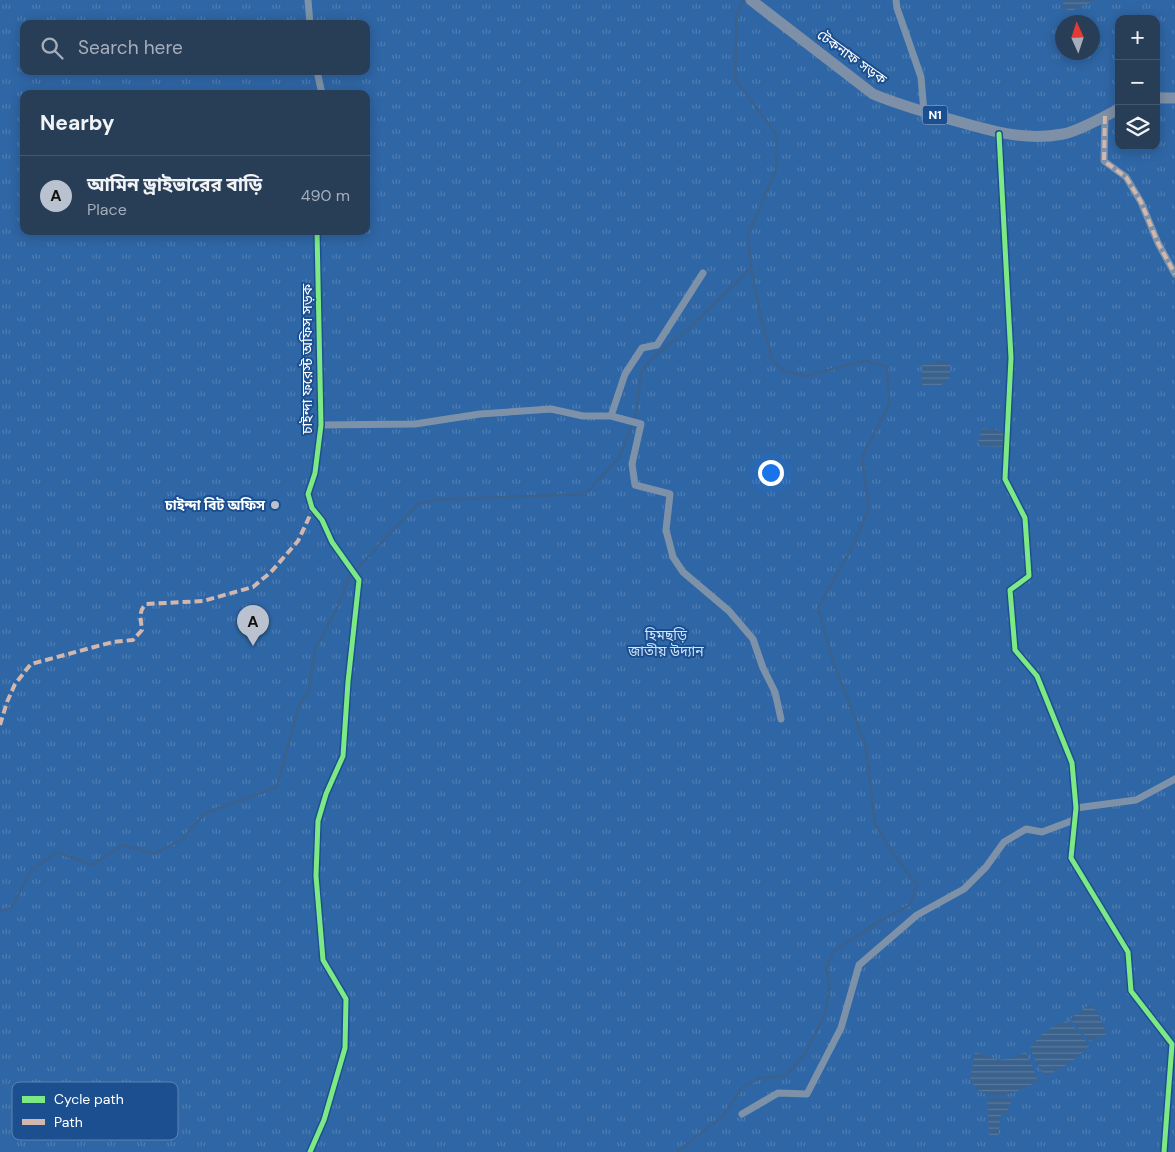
<!DOCTYPE html>
<meta charset="utf-8">
<style>
:root{--surface:#283e57;--page:#344961;--text:#f1f3f6;--muted:#a5aeba;--line:#44576d;--accent:#b9c2ce}
body{margin:0;font-family:"DM Sans","Noto Sans Bengali",sans-serif;background:var(--page);color:var(--text)}
.controls{position:absolute;right:15px;top:15px;display:grid;overflow:hidden;border-radius:10px;box-shadow:0 2px 12px #0003}
.controls button{width:45px;height:45px;display:grid;place-items:center;padding:0;border:0;border-bottom:1px solid var(--line);background:var(--surface);color:var(--text);font:25px sans-serif}
.compass{position:absolute;left:1055px;top:15px;width:45px;height:45px;border-radius:50%;background:var(--surface);box-shadow:0 2px 12px #0003;rotate:357deg}
.you{position:absolute;left:770px;top:472px;width:18px;height:18px;margin:-12px;border:4px solid #fff;border-radius:50%;background:#1a73e8;box-shadow:0 0 0 8px #1a73e833}
.badge{display:grid;place-items:center;width:32px;height:32px;border-radius:50%;background:var(--accent);color:#111;font-size:16px;font-weight:700}
.pin{position:absolute;translate:-50% -41px;filter:drop-shadow(0 1px 2px #0008)}
.pin::after{content:'';position:absolute;top:26px;width:18px;height:15px;background:inherit;clip-path:polygon(0 0,100% 0,50% 100%)}
.list{margin:0;padding:0;list-style:none}
h2{display:flex;justify-content:space-between;align-items:center;height:65px;margin:0;padding:0 20px;font-size:21px}
h2 small{font-size:16px;font-weight:400;color:var(--muted)}
.list li{display:grid;grid-template-columns:32px 1fr auto;gap:15px;align-items:center;box-sizing:border-box;height:80px;padding:0 20px;border-top:1px solid var(--line)}
.list b{display:block;font-size:19px;white-space:nowrap}
.list p{margin:0;font-size:16px;white-space:nowrap;color:var(--muted)}
.list em{font-size:16px;font-style:normal;color:var(--muted)}
.icon{flex:none;width:28px;height:28px;fill:none;stroke:currentColor;stroke-width:2;stroke-linecap:round;stroke-linejoin:round}
.map{position:relative;flex:none;width:1175px;height:1152px;overflow:hidden}
.search{position:absolute;background:var(--surface);box-shadow:0 2px 12px #0003;left:20px;top:20px;width:350px;height:55px;display:flex;align-items:center;gap:12px;box-sizing:border-box;padding:0 18px;border-radius:10px;color:var(--muted);font-size:19px}
.panel{position:absolute;background:var(--surface);box-shadow:0 2px 12px #0003;left:20px;top:90px;width:350px;height:145px;border-radius:10px}
.map>svg:first-child{display:block}
.park{fill:url(#park-tufts);fill-rule:evenodd}
.water{fill:url(#water-rules)}
.lines{fill:none;stroke-linecap:round;stroke-linejoin:round}
.stream{stroke:#3b618d;stroke-width:2.5}
.minor{stroke:#7d92a8;stroke-width:7}
.trunk{stroke:#7e90a7;stroke-width:11}
.quiet{stroke:#d1b7ad;stroke-width:4;stroke-dasharray:8 4;stroke-linecap:butt}
.cycleway-casing{stroke:#1b4f8f;stroke-width:8}
.cycleway{stroke:#7ce984;stroke-width:5}
.poi-dot{fill:#b9c2ce;stroke:#1b4f8f;stroke-width:2}
.labels{text-anchor:middle;dominant-baseline:central;stroke-width:4;stroke-linejoin:round;paint-order:stroke}
.shield{fill:#1b4f8f;stroke:#bbcadd;stroke-width:1}
.shield-label{font-size:12px;font-weight:bold;fill:#fff}
.street-label{font-size:14px;fill:#fff;stroke:#1b4f8f}
.poi-label{font-size:14px;font-weight:bold;fill:#fff;stroke:#1b4f8f;text-anchor:end}
.park-label{font-size:14px;fill:#cfe3fa;stroke:#1b4f8f}
.key{fill:#1b4f8f;stroke:#5f84b1;stroke-width:1}
.key-label{font-size:14px;fill:#fff}
</style>
<div class="map">
<svg width="1175" height="1152" viewBox="0 0 1175 1152">
<defs>
<pattern id="park-tufts" width="24" height="20" patternUnits="userSpaceOnUse" patternTransform="scale(1.25)"><rect width="24" height="20" fill="#2f66a5"/><path d="M3 7l-1-3M5 7V3M7 7l1-3M15 17l-1-3M17 17v-4M19 17l1-3" fill="none" stroke="#4e7db2"/></pattern>
<pattern id="water-rules" width="6" height="5" patternUnits="userSpaceOnUse" patternTransform="scale(1.25)"><rect width="6" height="5" fill="#3b618d"/><path d="M0 2.5h6" fill="none" stroke="#58799e"/></pattern>
</defs>
<rect width="100%" height="100%" fill="#365274"/>
<path class="park" d="M0,0h1175v1152h-1175zM1119,19h37v127h-37zM1062,22h30v30h-30zM24,24h342v47h-342zM24,94h342v137h-342z"/>
<path class="water" d="M1065,0h31l-25,11 -10,-4z
M950,361v17l-9,7h-19v-21z
M982,428l21,3v16l-22,-1 -3,-3z
M1090,1004l9,11 8,19 -17,7 -20,-22z
M1067,1021l12,11 10,14c-13,14 -27,23 -44,30l-9,-14 -6,-14c10,-13 21,-23 37,-27z
M975,1052l23,8 12,-1 15,-7 6,11 7,18c-17,9 -38,20 -57,11 -4,-2 -8,-8 -11,-12z
M1013,1097l-6,16h-6l-3,23 -9,-1 -2,-36z"/>
<g class="lines">
<path class="stream" d="M0,911l11,-3 21,-38 25,-18 35,13 30,-20 32,9 29,-15 22,-26 72,-26 17,-64 5,-18 10,-15 6,-40 24,-46 10,-27 69,-73 18,-4 149,-6 34,-36 17,-44 5,-42 11,-14 34,-27 65,-63
M677,1152l46,-36 19,-28 15,-9 29,-4 19,-21 20,-40 4,-20 -2,-28 6,-14 45,-30 32,-17 7,-20 -23,-30 -19,-31 -9,-77 -32,-83 -16,-56 31,-55 20,-44 -7,-52 27,-53 -2,-38 -23,-5 -59,15 -21,-5 -12,-11 -10,-38 -11,-54 -3,-33 28,-65 1,-35 -42,-56 2,-65 6,-14"/>
<path class="minor" d="M308,0l2,24
M896,0l1,8 24,69 3,35
M317,71l5,23
M1105,116l-1,45 22,16 15,25 17,41 17,31
M999,134l12,224 -6,121 20,39 4,58 -19,14 5,60 22,26 35,87 4,45 -5,50 57,94 3,39 41,53 -8,108
M611,416l30,8 -9,40 3,21 35,9 -4,36 7,27 10,15 46,39 24,28 10,29 12,24 6,27
M321,425l94,-1 65,-10 71,-5 32,7h28l14,-42 17,-26 15,-3 46,-72
M1076,808l60,-8 39,-21
M742,1114l36,-21 29,1 34,-66 18,-63 58,-50 47,-26 22,-22 18,-25 22,-13 16,3 32,-12
M310,1152l14,-32 21,-72 1,-49 -23,-39 -7,-84 2,-55 8,-27 17,-38 5,-74 11,-102 -27,-38 -10,-22 -10,-12 -4,-14 7,-21 6,-48 -4,-194"/>
<path class="trunk" d="M751,0l122,94c24,10 48,17 73,24 39,11 76,24 117,16 14,-2 42,-18 56,-25
M1156,98h19"/>
<path class="quiet" d="M1105,116l-1,45 22,16 15,25 17,41 17,31
M0,725l7,-23 8,-18 16,-20 82,-22 20,-2 9,-10c-1,-10 -4,-19 4,-26l57,-3 50,-14 18,-15 27,-31 15,-32"/>
<defs>
<path id="cycleway" d="M999,134l12,224 -6,121 20,39 4,58 -19,14 5,60 22,26 35,87 4,45 -5,50 57,94 3,39 41,53 -8,108
M310,1152l14,-32 21,-72 1,-49 -23,-39 -7,-84 2,-55 8,-27 17,-38 5,-74 11,-102 -27,-38 -10,-22 -10,-12 -4,-14 7,-21 6,-48 -4,-194"/>
</defs>
<use href="#cycleway" class="cycleway-casing"/>
<use href="#cycleway" class="cycleway"/>
</g>
<circle class="poi-dot" cx="275" cy="505" r="5"/>
<g class="labels">
<rect class="shield" x="922.5" y="105.5" width="25" height="19" rx="4"/>
<g class="shield-label">
<text x="935" y="115">N1</text>
</g>
<g class="street-label">
<text transform="translate(852 57) rotate(36)">টেকনাফ সড়ক</text>
<text transform="translate(307 359) rotate(-90)">চাইন্দা ফরেস্ট অফিস সড়ক</text>
</g>
<g class="poi-label">
<text x="265" y="505">চাইন্দা বিট অফিস</text>
</g>
<g class="park-label">
<text x="666" y="635">হিমছড়ি<tspan x="666" dy="16">জাতীয় উদ্যান</tspan></text>
</g>
</g>
<rect x="12" y="1082" width="166" height="58" rx="8" class="key"/>
<rect x="22" y="1096" width="23" height="7" fill="#7ce984"/>
<rect x="22" y="1119" width="23" height="6" fill="#d1b7ad"/>
<g class="key-label">
<text x="54" y="1104">Cycle path</text>
<text x="54" y="1127">Path</text>
</g>
</svg>
<div class="controls">
<button>+</button>
<button>−</button>
<button><svg class="icon" aria-label="layers" viewBox="0 0 24 24"><path d="M12 4l9 5-9 5-9-5zM3 14l9 5 9-5"/></svg></button>
</div>
<svg class="compass" viewBox="-18 -18 36 36"><path d="M0-13l5 13h-10z" fill="#e53935"/><path d="M0 13l5-13h-10z" fill="#a5aeba"/></svg>
<div class="you"></div>
<div class="pin badge" style="left:253px;top:646px">A</div>
<div class="search"><svg class="icon" aria-label="search" viewBox="0 0 24 24"><circle cx="10" cy="10" r="6"/><path d="M15 15l6 6"/></svg>Search here</div>
<section class="panel">
<h2>Nearby<small></small></h2>
<ul class="list">
<li><span class="badge">A</span><div><b>আমিন ড্রাইভারের বাড়ি</b><p>Place</p></div><em>490 m</em></li>
</ul>
</section>
</div>
